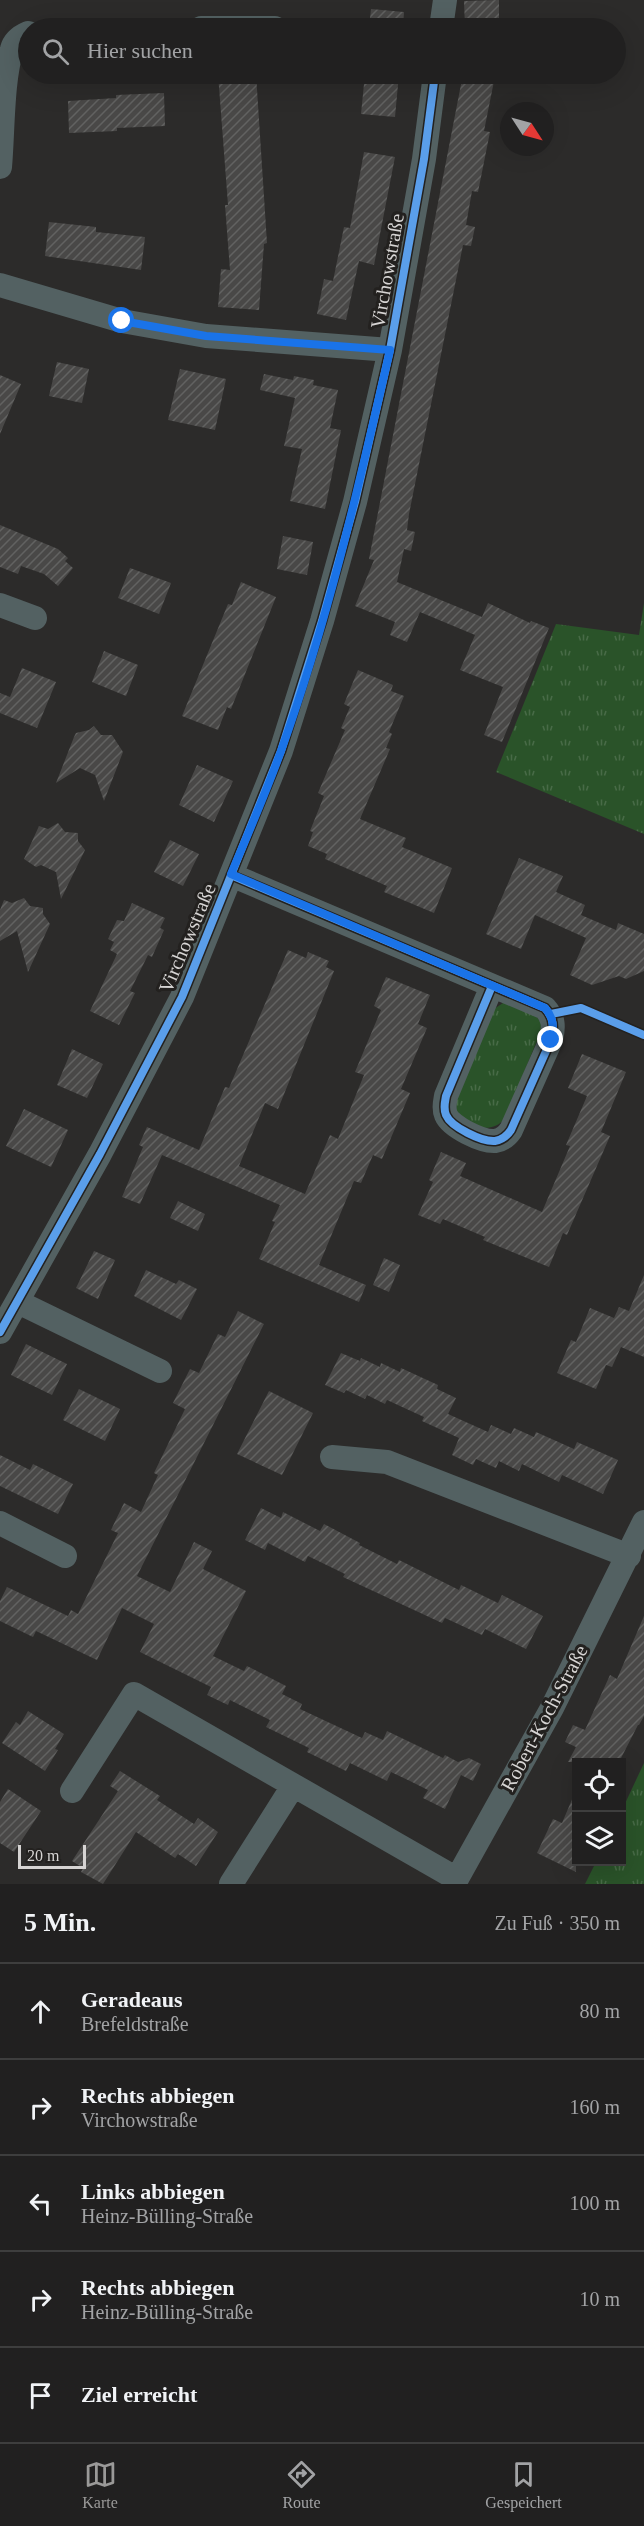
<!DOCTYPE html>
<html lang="de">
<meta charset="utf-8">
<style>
:root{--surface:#212020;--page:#292829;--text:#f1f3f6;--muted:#a2a3a5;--line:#3e3e3e;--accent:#9a9998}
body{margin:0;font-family:"Times New Roman",serif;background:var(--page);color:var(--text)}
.controls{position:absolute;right:18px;bottom:18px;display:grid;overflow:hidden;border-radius:0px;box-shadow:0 6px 24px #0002}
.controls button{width:54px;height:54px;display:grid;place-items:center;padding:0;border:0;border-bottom:2px solid var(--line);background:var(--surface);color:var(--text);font:30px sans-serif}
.compass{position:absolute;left:500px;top:102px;width:54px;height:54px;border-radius:50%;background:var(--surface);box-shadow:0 6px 24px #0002;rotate:126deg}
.scale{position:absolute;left:18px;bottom:15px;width:68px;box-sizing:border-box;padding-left:6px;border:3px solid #d6d4d3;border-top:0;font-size:16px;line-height:21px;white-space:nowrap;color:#d6d4d3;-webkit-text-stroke:4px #23211f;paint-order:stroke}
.stop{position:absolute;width:18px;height:18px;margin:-14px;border:4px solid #1a73e8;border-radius:50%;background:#fff}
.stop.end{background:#1a73e8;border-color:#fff;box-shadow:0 2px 6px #0008}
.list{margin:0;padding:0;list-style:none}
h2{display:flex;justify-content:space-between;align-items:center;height:78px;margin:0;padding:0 24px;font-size:26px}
h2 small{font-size:20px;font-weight:400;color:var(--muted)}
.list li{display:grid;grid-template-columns:39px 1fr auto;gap:18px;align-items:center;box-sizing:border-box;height:96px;padding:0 24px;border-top:2px solid var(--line)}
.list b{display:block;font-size:22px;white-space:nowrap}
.list p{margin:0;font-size:20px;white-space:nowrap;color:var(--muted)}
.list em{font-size:20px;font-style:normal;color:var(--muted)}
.icon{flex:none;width:33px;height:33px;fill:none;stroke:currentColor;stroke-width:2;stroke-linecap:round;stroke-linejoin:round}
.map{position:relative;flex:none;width:644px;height:1884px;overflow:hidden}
.search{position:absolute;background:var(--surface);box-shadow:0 6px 24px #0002;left:18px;right:18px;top:18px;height:66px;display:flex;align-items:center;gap:15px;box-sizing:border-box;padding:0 21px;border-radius:33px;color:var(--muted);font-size:22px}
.sheet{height:558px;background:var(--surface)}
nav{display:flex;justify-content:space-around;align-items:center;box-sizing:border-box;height:84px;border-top:2px solid var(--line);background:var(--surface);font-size:16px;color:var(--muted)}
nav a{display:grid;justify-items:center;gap:3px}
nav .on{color:var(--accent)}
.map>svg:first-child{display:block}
.grass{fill:url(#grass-tufts)}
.building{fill:url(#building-hatch)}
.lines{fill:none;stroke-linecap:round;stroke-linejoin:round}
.minor{stroke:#536162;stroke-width:24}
.cycleway-casing{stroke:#23211f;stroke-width:11}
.cycleway{stroke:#5a9eea;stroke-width:8}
.route{stroke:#1a73e8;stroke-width:8}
.labels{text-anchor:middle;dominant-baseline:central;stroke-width:6;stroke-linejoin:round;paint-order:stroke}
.street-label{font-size:20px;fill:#d6d4d3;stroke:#23211f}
</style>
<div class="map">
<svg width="644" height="1884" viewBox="0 0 644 1884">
<defs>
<pattern id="grass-tufts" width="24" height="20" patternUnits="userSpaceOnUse" patternTransform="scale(1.5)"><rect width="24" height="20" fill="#2a5329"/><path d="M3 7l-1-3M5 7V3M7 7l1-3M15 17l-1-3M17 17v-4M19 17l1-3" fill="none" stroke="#486b47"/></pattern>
<pattern id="building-hatch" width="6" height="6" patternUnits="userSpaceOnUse" patternTransform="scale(1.5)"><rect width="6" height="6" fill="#494847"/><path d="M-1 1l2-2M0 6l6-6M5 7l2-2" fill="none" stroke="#626261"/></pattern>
</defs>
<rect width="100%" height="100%" fill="#2c2b2a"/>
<path class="grass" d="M644,603v231l-148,-62 60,-148 83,11z
M503,1003c14,-1 30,8 38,19v9l-36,87c-14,20 -50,7 -50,-16l39,-93z
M644,1763v121h-59l11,-22h26v-52z"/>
<path class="building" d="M499,0v28h-34l-1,-27z
M371,9l33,3 -1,16h-34z
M218,74h38l11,169 -3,1 -5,66 -41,-3 3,-38 9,1 -5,-65h3z
M365,74h34l-4,43 -34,-3z
M463,74l32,2 -11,55 6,1 -12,60 -6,-1 -6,34 9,2 -4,19 -8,-1 -54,269 -2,16 8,2 -4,19 -7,-2 -7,33 85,35 6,-14 42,20 1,-2 18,7 -47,114 -18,-7 19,-48 -43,-17 15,-35 -55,-23 -13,30 -17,-7 5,-13 -40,-16 19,-46 -5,-1z
M164,93l1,33 -48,2v3l-48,2 -1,-32 48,-3v-3z
M364,152l31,5 -21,108 -15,-4 -13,59 -29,-6 7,-35 9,2 11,-54 6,1z
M49,222l47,5v5l49,5 -4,33 -96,-14z
M57,362l32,7 -7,34 -33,-7z
M180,369l46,10 -11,51 -47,-10z
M264,374l29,6 1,-4 20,4 -1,5 25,5 -8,38 11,2 -16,79 -35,-8 12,-52 -18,-3 11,-48 -35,-8z
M0,375l21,9 -21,50z
M0,525l58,24 10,9 -3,3 8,7 -15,18 -14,-12 -23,-8 -3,8 -18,-7z
M283,536l30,6 -6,33 -30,-6z
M130,568l41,15 -12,31 -41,-16z
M241,582l35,15 -45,112 -4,-2 -9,23 -36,-14 46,-112 4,1z
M104,651l34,14 -12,31 -34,-14z
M22,668l34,14 -19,46 -37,-15v-20l10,4z
M358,670l35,15 -2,6 13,5 -15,36 3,2 -6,14 4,1 -30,70 46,19 -4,9 50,21 -18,45 -50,-21 3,-6 -62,-27 2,-5 -19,-8 5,-14 -3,-1 14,-35 -6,-3 27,-63 -4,-2 9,-21 -6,-3z
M94,726l7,9h11l11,17 -19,49 -9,-26 -15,-7 -24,15 18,-46 2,-4 13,-3z
M197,765l36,16 -19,41 -35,-17z
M58,823l7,9 13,1v8l7,9 -24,49 -5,-27 -15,-7 -5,2 -12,-8 15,-33 9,3z
M170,840l29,14 -16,32 -29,-14z
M519,858l44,18 -7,16 29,13 -4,10 35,15 2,-7 26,11v37l-18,8 -7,-3 -27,9 -22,-10 16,-37 -51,-23 -14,34 -35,-15z
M24,898l6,8 13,2v6l7,10 -22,48 -11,-41 -17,10v-31l4,-10 8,3z
M132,903l33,15 -5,10 4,2 -12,27 -4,-2 -18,36 5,2 -16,32 -29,-14 27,-57 -7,-4 4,-8 -6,-3 9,-19 7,1z
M288,950l18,8 2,-6 21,9 -3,6 8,4 -56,138 -13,-6 -26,63 66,28 25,-59 8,4 26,-64 -9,-3 26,-62 -7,-4 12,-29 44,18 -12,29 9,4 -26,61 9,4 -28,66 -9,-4 -12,28 -7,-2 -35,84 47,20 -7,17 -100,-43 16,-37 -3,-1 8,-16 -118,-50 -22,49 -18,-7 21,-50 -4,-2 8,-18 52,23 26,-63 4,1z
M72,1049l31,15 -16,34 -30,-13z
M582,1054l44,18 -25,60 9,4 -43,99 -4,-2 -14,34 -66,-27 2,-3 -42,-18 -3,5 -22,-9 15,-33 -4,-2 12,-28 25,11 -6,13 82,36 28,-66 -4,-1 21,-49 -19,-8z
M24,1109l44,21 -17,37 -45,-21z
M178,1201l27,13 -7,17 -28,-13z
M94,1251l21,9 -17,39 -22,-11z
M384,1258l16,7 -11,27 -16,-7z
M146,1270l30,14 3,-4 18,9 -16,31 -47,-24z
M644,1275v82l-23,-10 -9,20 -6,-2 -10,24 -39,-16 14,-33 5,2 14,-34 24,10 5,-11 10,4z
M238,1311l26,13 -127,252 33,16 24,-50 18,9 -9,18 43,22 -33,65 31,15 3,-5 39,20 -4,8 20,10 -2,5 62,29 3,-6 18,8 4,-9 56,27 2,-3 13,7 11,-4 12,6 -8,17 -12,-6 -16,34 -22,-11 5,-8 -18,-9 -19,-9 -4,9 -37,-18 -4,8 -39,-19 2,-4 -43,-21 4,-7 -40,-20 -2,5 -21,-10 4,-8 -71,-35 14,-28 -32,-16 -25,52 -61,-29 -3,6 -33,-16v-20l7,-14 61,29 3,-6 7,4 40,-81 -7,-3 13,-27 17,9 17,-37 -4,-2 31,-64 -12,-6 17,-34 9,4 19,-39 7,3z
M26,1344l41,20 -15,31 -41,-20z
M341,1353l19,8 1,-3 19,9 1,-4 19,9 1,-4 37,17 -1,4 19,9 -8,16 40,18 3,-7 20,9 3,-6 20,9 2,-5 38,17 3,-7 41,18 -15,34 -41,-19 -3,7 -37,-18 -3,7 -20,-10 -3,7 -20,-9 -3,6 -21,-10 7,-17 -37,-17 2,-4 -37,-17 -2,4 -18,-9 -2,4 -19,-9 -2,3 -19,-8z
M79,1389l41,20 -15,32 -42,-21z
M269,1391l44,22 -31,62 -45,-21z
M0,1455l30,15 3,-6 40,20 -15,30 -58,-28z
M261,1508l20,10 2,-6 37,19 4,-7 36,19 -1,2 38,19 2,-4 60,30 2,-5 37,18 4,-8 41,21 -17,33 -41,-20 -3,6 -37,-17 -3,5 -99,-46 2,-3 -37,-18 -3,6 -37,-19 -3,7 -20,-10z
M644,1616v100l-5,9h-1l-19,37h-51l8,-15 -11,-5 8,-17 12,5 25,-55 7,4z
M28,1711l36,23 -9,15 3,1 -13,21 -43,-28 14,-21 4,3z
M120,1771l40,25 -3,4 37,24 4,-6 20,14 -22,34 -18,-12 -3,4 -39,-26 -33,52 -22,-12 2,-4 -11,-7 46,-70 -8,-5z
M8,1789l33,22 -27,41 -14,-9v-41z
M576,1790v82l-39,-19 16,-34 9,4z"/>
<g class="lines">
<path class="minor" d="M201,28h74
M441,28l4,-28
M0,167c3,-33 2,-88 12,-118 2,-8 9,-13 16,-16
M0,285l122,36 84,15 184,14
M0,605l35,13
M231,875l314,133c9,10 9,19 6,32l-40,90c-4,6 -9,10 -16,11 -13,1 -44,-14 -49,-26 -3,-7 -1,-13 0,-19l46,-110
M18,1302l142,69
M0,1332l100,-178 82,-157 99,-246 41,-130 33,-119 35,-152 34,-191 11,-85
M332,1457l55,5 242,94
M0,1523l65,33
M72,1791l62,-97 323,185
M231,1884l62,-98
M454,1884l98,-176 92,-186"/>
<defs>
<path id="cycleway" d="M231,875l314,133c9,10 9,19 6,32l-40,90c-4,6 -9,10 -16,11 -13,1 -44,-14 -49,-26 -3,-7 -1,-13 0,-19l46,-110
M551,1014l30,-6 63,27
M0,1332l100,-178 82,-157 99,-246 41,-130 33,-119 35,-152 34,-191 11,-85"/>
</defs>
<use href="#cycleway" class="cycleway-casing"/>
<use href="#cycleway" class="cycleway"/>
</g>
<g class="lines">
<path class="route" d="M122,321l84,15 184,14c-31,135 -62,271 -109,401 -15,42 -33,83 -50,123l314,134c9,10 9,19 6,32"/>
</g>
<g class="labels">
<g class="street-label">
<text transform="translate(387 271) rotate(-80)">Virchowstraße</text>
<text transform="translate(187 938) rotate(-67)">Virchowstraße</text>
<text transform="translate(544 1718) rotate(-62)">Robert-Koch-Straße</text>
</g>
</g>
</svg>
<div class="controls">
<button><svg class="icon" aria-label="locate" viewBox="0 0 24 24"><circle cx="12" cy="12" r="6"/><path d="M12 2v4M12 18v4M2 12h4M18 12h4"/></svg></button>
<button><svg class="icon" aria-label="layers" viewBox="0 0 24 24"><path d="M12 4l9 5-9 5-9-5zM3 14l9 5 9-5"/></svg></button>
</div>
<svg class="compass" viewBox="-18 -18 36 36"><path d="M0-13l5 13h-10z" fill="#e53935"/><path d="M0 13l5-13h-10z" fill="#a2a3a5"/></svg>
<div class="scale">20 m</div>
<div class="stop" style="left:122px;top:321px"></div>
<div class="stop end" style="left:551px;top:1040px"></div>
<div class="search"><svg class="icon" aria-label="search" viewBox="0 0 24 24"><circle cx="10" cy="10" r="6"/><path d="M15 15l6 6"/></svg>Hier suchen</div>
</div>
<section class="sheet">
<h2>5 Min.<small>Zu Fuß · 350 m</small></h2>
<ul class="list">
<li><svg class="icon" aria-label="ahead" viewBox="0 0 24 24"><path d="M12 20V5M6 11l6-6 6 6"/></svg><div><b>Geradeaus</b><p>Brefeldstraße</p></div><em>80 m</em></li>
<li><svg class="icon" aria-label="right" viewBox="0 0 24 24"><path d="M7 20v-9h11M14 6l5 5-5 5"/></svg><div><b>Rechts abbiegen</b><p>Virchowstraße</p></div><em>160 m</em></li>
<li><svg class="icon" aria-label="left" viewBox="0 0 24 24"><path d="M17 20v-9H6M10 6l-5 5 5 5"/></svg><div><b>Links abbiegen</b><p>Heinz-Bülling-Straße</p></div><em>100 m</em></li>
<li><svg class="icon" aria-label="right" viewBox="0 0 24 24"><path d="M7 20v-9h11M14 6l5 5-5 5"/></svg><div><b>Rechts abbiegen</b><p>Heinz-Bülling-Straße</p></div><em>10 m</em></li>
<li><svg class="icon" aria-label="arrive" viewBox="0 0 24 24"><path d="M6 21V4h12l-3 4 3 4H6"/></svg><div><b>Ziel erreicht</b></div></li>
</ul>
</section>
<nav>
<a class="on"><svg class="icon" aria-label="map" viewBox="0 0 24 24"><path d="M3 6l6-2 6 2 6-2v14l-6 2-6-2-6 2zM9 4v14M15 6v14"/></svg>Karte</a>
<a><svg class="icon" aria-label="directions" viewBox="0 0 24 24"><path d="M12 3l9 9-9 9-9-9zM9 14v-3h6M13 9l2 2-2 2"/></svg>Route</a>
<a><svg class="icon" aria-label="saved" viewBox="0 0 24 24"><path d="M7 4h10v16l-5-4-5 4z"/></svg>Gespeichert</a>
</nav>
